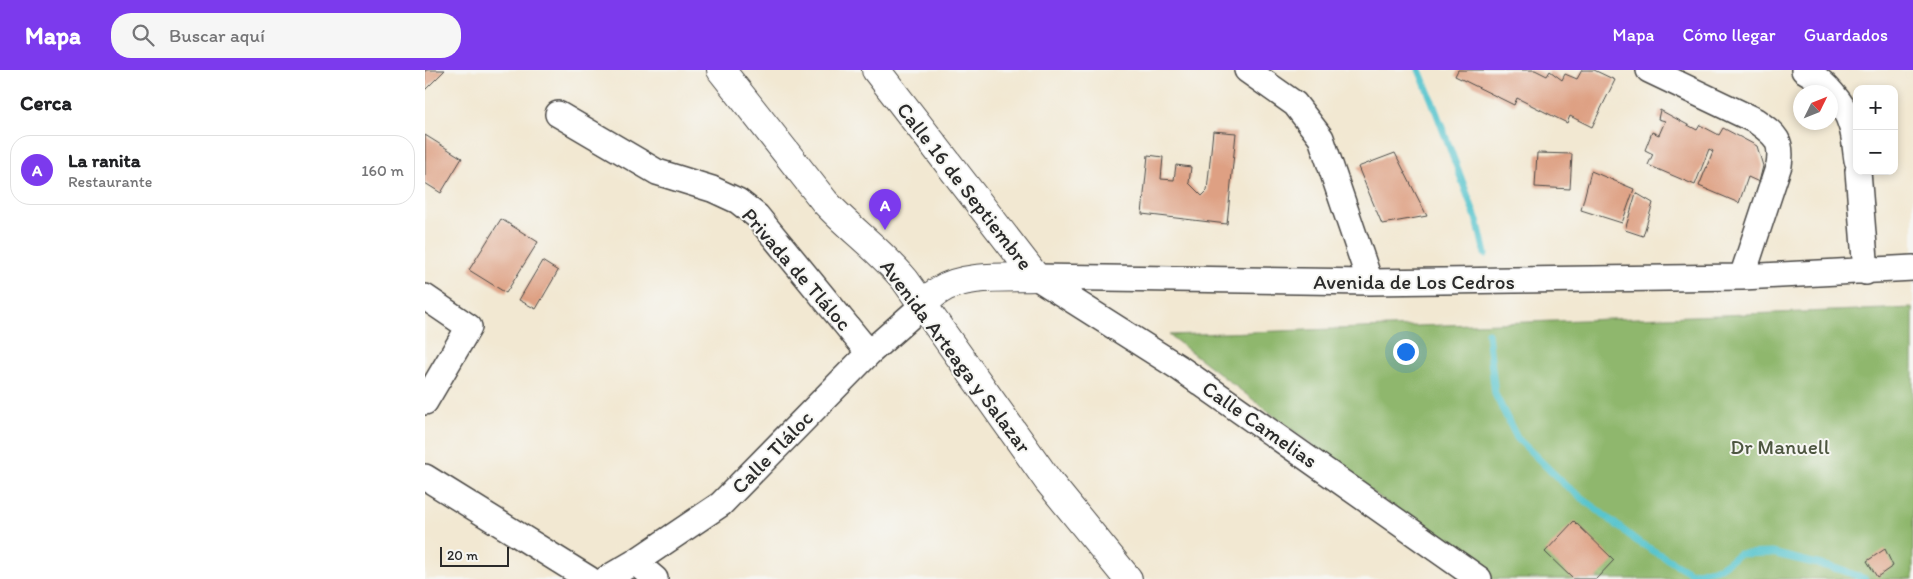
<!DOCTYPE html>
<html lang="es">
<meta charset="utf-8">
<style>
:root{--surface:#fff;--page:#f6f6f6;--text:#202124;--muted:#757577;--line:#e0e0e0;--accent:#7c3aed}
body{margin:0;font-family:Itim,sans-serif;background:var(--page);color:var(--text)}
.controls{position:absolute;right:15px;top:15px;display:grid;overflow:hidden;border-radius:10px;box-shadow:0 2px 8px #0003}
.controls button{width:45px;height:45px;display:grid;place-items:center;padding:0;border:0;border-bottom:1px solid var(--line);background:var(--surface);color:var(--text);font:25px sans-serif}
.compass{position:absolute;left:1368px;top:15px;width:45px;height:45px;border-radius:50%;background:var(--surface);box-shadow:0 2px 8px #0003;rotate:47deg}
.scale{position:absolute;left:15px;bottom:12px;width:69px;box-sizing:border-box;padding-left:5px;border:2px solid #2b2b2b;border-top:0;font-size:14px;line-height:18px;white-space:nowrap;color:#2b2b2b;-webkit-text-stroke:4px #f6f6f2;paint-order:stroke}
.you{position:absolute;left:980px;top:281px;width:18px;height:18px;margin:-12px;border:4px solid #fff;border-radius:50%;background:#1a73e8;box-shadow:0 0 0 8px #1a73e833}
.badge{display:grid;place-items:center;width:32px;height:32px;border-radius:50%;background:var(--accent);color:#fff;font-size:16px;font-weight:700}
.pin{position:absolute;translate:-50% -41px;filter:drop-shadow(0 1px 2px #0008)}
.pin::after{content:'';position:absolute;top:26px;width:18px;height:15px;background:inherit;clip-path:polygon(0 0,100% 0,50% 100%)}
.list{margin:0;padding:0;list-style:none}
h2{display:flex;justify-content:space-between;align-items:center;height:65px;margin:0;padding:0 20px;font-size:21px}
h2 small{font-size:16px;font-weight:400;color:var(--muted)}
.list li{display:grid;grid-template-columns:32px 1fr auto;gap:15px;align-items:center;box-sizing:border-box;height:70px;margin:0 10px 10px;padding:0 10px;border:1px solid var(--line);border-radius:20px}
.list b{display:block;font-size:19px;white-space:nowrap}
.list p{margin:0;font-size:16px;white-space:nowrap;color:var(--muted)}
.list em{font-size:16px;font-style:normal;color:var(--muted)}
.icon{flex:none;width:28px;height:28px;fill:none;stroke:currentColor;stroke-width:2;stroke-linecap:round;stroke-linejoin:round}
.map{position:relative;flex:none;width:1488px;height:509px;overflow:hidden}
header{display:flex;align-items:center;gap:30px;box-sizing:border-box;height:70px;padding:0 25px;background:var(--accent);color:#fff}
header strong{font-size:24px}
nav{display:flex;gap:28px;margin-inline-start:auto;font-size:18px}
.search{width:350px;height:45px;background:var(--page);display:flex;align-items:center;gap:12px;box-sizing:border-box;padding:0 18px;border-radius:20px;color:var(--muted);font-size:19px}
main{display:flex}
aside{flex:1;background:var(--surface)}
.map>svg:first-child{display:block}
.forest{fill:#8fb76d;stroke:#5d714c}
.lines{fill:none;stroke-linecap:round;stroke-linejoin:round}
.stream{stroke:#58c5ce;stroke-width:7}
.building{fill:#dea083}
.minor-casing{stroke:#494744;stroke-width:28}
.tertiary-casing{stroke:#494744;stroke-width:30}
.minor{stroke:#fff;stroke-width:25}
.tertiary{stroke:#fff;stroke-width:28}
.labels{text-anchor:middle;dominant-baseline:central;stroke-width:4;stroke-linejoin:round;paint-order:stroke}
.street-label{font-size:21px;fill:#2b2b2b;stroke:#f6f6f2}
.park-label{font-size:21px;fill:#4d5640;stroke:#f6f6f2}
</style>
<header>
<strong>Mapa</strong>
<div class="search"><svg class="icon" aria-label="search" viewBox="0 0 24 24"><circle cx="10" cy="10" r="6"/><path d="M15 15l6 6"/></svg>Buscar aquí</div>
<nav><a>Mapa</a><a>Cómo llegar</a><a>Guardados</a></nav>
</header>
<main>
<aside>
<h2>Cerca<small></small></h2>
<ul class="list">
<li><span class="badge">A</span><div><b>La ranita</b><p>Restaurante</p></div><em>160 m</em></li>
</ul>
</aside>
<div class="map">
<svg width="1488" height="509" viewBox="0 0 1488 509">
<rect width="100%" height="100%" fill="#f6f6f2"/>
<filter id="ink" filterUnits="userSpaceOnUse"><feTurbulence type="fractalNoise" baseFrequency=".02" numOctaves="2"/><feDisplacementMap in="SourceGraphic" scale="10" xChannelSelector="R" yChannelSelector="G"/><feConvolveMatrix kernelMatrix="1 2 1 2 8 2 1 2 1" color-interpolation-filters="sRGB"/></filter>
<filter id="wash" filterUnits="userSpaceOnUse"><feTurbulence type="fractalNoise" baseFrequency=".0096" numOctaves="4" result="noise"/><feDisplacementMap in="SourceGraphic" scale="20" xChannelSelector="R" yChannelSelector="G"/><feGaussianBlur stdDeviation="1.12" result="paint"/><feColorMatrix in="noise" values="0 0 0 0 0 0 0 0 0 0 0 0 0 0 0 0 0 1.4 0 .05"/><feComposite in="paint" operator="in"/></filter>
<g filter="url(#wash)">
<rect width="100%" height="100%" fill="#f2e8d2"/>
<path class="forest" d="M1488,238v271h-427l-317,-244z"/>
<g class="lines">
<path class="stream" d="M994,0l13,31 46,122 7,31
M1063,263l7,61 22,44 47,46 73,57 54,32 28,-5 20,-14 33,-1 70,17 23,9"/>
</g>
<g id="blocks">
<path class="building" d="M0,0h20l-20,20z
M1033,0h77l12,6 3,-5 12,9 3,-6 12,5 5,-9h12l21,10 -23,47 -22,-11 -3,7 -50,-25 -3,7 -59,-29z
M1235,40l37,20 3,-5 19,10 4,-7 34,18 6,20 -4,16 -11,-5 -9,26 -40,-17 14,-35 -4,-2 -14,36 -47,-20 5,-11 -8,-4 7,-18 7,3 6,-14 -7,-2z
M788,61l23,2 -9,91 -85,-10 6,-59 15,2 -2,22 13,1 2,-15 15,2 -2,16 13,13 5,-5z
M0,65l37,23 -21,35 -16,-10z
M970,83l32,63 -45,8 -24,-57z
M1112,83l35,1 -2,35 -35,-2z
M1166,101l43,18 -12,34 -41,-13z
M1211,123l17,10 -10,33 -18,-6z
M76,149l37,23 -32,51 -37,-23z
M117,191l16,10 -22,38 -17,-9z
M1149,451l40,39 -18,19h-23l-28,-27z
M1460,479l8,17 -16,11 -10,-16z"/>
</g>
</g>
<g filter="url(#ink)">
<use href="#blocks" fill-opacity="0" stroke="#494744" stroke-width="1"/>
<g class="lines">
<defs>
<path id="minor" d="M822,0l48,34 26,34 49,144
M1224,0l107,51c19,14 27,19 23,44l-37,112
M1379,0c19,10 41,34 47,55 4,11 4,24 6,35
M133,44l99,58 55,17 26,12 19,15 112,137
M1433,101l8,101
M611,207l334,5 372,-5 171,-9
M611,207l142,90 301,212
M0,227l44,30 -44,75
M0,407l164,102
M210,492l20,17
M181,509l29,-17 86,-58 148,-151 53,-47"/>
<path id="tertiary" d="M296,0l104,132c25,27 56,49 80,78l144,202 79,97
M451,0l160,207
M497,236c6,-6 11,-12 18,-16 24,-16 68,-12 96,-13"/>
</defs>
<use href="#minor" class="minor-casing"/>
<use href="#tertiary" class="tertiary-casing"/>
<use href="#minor" class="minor"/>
<use href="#tertiary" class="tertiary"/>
</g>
</g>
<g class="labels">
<g class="street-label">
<text transform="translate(540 116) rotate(52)">Calle 16 de Septiembre</text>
<text transform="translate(372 199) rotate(49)">Privada de Tláloc</text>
<text x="989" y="211">Avenida de Los Cedros</text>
<text transform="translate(531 286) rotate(53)">Avenida Arteaga y Salazar</text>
<text transform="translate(835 354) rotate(35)">Calle Camelias</text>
<text transform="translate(347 382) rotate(-46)">Calle Tláloc</text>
</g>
<g class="park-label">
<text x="1355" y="376">Dr Manuell</text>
</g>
</g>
</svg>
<div class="controls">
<button>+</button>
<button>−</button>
</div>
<svg class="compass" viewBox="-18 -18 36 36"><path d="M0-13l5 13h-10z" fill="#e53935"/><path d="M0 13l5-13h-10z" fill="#757577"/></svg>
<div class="scale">20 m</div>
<div class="you"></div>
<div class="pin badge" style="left:460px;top:160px">A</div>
</div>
</main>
